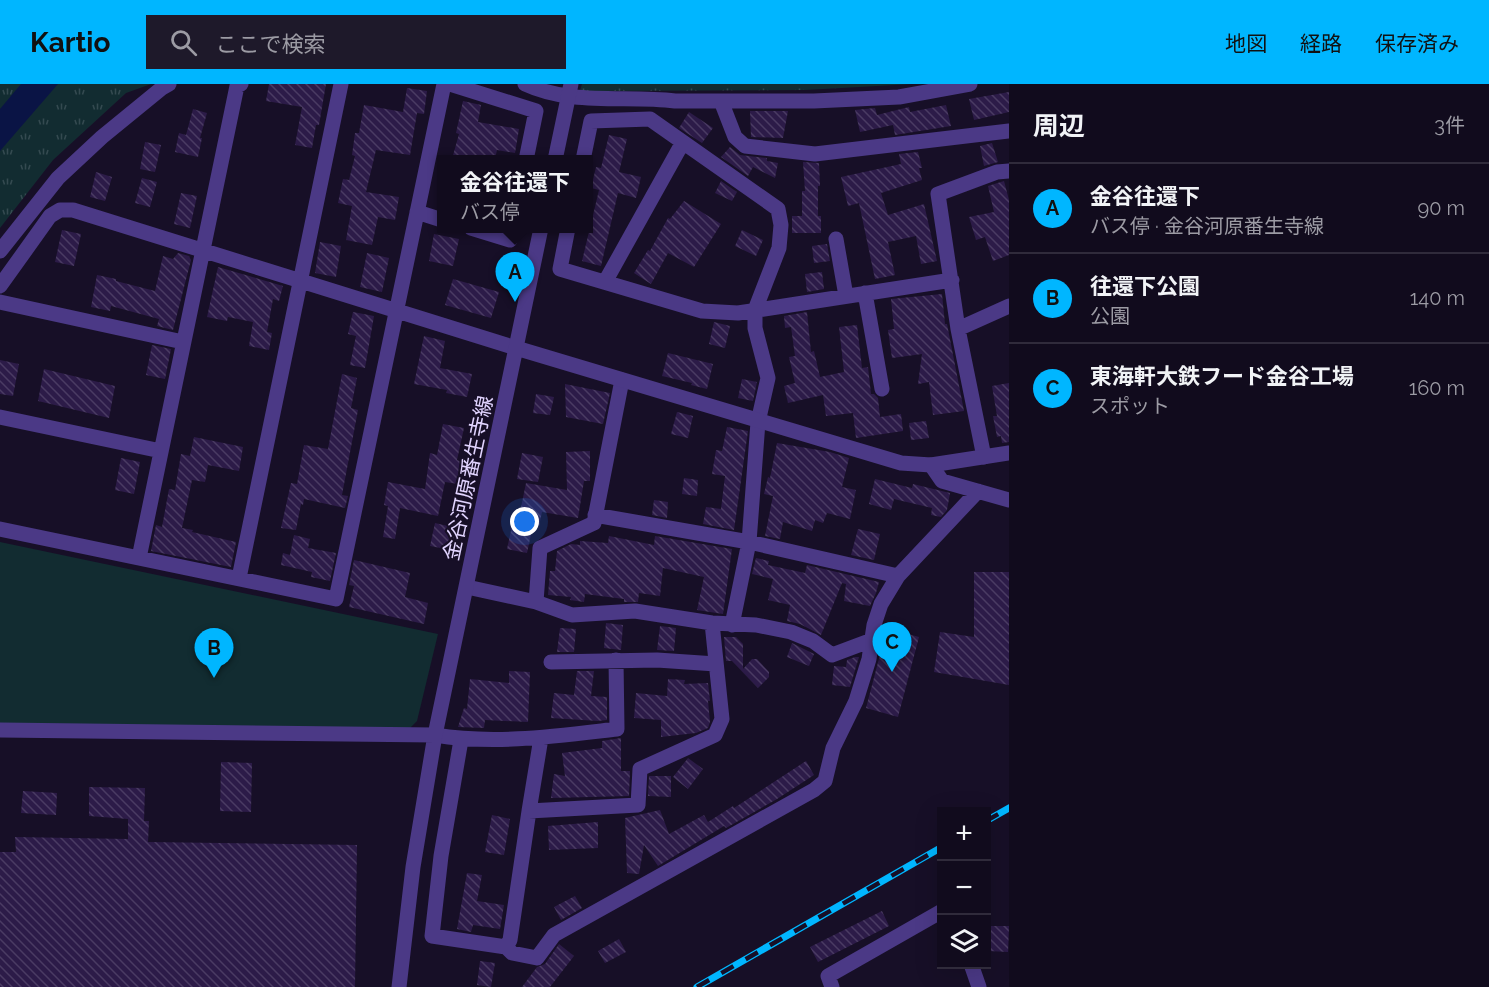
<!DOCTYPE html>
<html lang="ja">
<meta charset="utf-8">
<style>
:root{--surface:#110b1d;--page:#1e192a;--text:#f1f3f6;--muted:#9c9ba4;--line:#302b3b;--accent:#00b6ff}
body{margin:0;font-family:Raleway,"Noto Sans JP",sans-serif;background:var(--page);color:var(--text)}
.controls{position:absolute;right:18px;bottom:18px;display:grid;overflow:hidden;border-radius:0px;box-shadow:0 6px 24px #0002}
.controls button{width:54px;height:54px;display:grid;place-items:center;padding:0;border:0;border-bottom:2px solid var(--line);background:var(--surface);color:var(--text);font:30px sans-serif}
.you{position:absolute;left:525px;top:438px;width:21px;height:21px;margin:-15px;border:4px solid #fff;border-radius:50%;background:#1a73e8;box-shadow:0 0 0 9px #1a73e833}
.badge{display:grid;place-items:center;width:39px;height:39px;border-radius:50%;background:var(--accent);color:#111;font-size:20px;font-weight:700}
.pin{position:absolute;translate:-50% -50px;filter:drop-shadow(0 2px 3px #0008)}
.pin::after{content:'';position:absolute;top:32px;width:21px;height:18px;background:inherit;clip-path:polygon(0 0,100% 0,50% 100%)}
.popup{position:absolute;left:437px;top:71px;width:156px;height:78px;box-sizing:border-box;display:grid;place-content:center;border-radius:0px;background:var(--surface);filter:drop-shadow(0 2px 4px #0005);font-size:20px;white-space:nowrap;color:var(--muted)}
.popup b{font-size:22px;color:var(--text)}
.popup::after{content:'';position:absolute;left:50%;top:100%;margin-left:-12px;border:12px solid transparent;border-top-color:var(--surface)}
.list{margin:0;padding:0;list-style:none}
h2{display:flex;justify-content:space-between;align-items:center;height:78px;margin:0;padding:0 24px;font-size:26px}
h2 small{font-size:20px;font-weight:400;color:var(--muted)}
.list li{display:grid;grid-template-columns:39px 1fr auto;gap:18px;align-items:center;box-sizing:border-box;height:90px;padding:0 24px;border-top:2px solid var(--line)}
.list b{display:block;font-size:22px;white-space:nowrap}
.list p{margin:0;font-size:20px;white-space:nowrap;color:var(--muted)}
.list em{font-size:20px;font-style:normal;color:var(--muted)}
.icon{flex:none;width:33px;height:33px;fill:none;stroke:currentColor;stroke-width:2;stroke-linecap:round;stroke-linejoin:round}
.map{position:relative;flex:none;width:1009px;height:903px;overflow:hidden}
header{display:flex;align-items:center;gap:36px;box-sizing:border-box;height:84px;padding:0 30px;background:var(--accent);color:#111}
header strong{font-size:28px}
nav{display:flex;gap:33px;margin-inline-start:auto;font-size:21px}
.search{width:420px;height:54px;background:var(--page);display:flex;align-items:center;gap:15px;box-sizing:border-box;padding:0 21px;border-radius:0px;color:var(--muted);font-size:22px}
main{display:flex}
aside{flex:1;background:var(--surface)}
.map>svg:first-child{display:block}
.grass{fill:url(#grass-tufts)}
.park{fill:#122c31}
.water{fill:#0a1445}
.building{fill:url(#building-back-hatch)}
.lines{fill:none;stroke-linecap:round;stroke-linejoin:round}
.minor{stroke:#4b3986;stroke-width:15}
.tertiary{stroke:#4b3986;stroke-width:15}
.rail-casing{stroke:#00b6ff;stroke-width:7}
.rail{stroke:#170f27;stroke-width:4.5;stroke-dasharray:14;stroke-linecap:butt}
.labels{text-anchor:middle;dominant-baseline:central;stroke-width:4.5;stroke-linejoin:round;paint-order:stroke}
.street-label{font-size:21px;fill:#e1d4ff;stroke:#170f27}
</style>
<header>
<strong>Kartio</strong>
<div class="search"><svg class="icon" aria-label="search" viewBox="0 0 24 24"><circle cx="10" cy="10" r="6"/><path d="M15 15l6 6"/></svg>ここで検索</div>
<nav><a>地図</a><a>経路</a><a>保存済み</a></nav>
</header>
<main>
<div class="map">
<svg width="1009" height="903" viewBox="0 0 1009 903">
<defs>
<pattern id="grass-tufts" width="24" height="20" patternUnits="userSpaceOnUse" patternTransform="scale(1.5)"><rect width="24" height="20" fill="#122c31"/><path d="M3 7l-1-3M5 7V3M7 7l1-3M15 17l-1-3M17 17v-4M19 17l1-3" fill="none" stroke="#344a50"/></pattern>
<pattern id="building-back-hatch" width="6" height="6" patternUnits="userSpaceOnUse" patternTransform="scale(1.5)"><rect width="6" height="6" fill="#2c1b48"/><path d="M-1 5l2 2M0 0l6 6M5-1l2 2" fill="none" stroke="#4a3b63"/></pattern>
</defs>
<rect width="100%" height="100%" fill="#170f27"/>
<path class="grass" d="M0,0h151l-25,9 -73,67 -53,68z
M582,0h330l-107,6 -225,1z"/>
<path class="park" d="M0,458l438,92 -21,87 -8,8 -409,-6z"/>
<path class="water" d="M21,0h37l-58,67v-42z"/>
<path class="building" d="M269,0h57l-7,41h-3l-4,23 -17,-3 7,-38 -36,-6z
M407,4l20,3 -3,23 -7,-1 -7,42 -34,-5 -10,42 33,5 -4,23 -17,-3 -6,28 -26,-5 6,-34 -14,-3 5,-24 6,1 6,-24 -3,-1 3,-22h4l5,-28 39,7z
M1009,8v20l-35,8 -5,-21z
M463,17l18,4 -3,17 41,7 -4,24 -18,-3 -2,9h-43l7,-25 -3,-1z
M946,21l5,21 -56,9 -2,-10 -33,7 -5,-22 20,-2 2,7 32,-8 1,5z
M193,25l14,4 -7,25h2l-4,19 -23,-5 4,-19 7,2z
M750,27h38l-5,27 -32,-1z
M689,28l24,16 -11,15 -23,-15z
M609,51l18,4 -8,33 22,5 -5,21 -18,-5 -17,73 -19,-5 17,-71 -8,-2 5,-21 5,1z
M145,58l16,3 -6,27 -15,-3z
M992,59l6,19 -14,4 -4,-20z
M730,63l10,8 27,3v3l11,2 -3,15 -22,-11 -5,9 -27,-19z
M918,68l4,16h-3l3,12 -41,13 7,22 36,-11 13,57 -16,3 -5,-28 -28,6 7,33 -20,4 -16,-76 -11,3 -7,-29 60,-13 -2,-10z
M803,78l16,1 1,23h-2v30h3v17h-29v-17h10v-25h3z
M96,88l16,5 -7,24 -15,-4z
M142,94l15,4 -7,25 -15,-4z
M721,97l16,11 -5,9 -17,-8z
M1004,97l5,19v55l-16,6 -8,-24 -9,3 -7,-23 25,-5 -6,-26z
M181,109l16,3 -7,32 -16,-4z
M684,117l37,23 -27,43 -26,-14 -17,31 -17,-11 14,-23 2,1 18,-33 2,1z
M62,146l19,4 -7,32 -19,-4z
M742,146l21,10 -7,16 -21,-10z
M434,150l25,5 -6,27 -24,-5z
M320,158l21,4 -5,31 -21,-4z
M827,160l3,17 -16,2 -2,-17z
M178,169l11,3 2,4 -18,70 -16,-4 2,-7 -48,-13 -1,5 -19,-4 6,-32 19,4v2l39,10 8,-35 10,3z
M367,169l22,5 -7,34 -22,-5z
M218,183l65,19 -4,15 -6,-2 -6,33 5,1 -3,17 -20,-4 4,-24 -25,-5 -1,4 -20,-4z
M822,188l2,17 -17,3 -2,-18z
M453,195l46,13 -8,26 -46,-13z
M942,210l3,30h2l17,87 -31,4 -4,-33 -11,2 4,-30 -30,4 -4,-28 6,-1 -3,-30z
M353,228l21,4 -9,52 -15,-3 6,-29 -8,-2z
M807,228l4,40 3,-1 6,26 24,-5 -5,-45 18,-2 5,43 6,-1 3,27h3l4,4 2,19 21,-3 2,17 -47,7 -3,-25 -27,3 -3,-21 -35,8 -4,-17 11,-3 -6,-26 6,-1 -4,-29 -6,1 -1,-12z
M714,238l16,4 -5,22 -16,-4z
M424,252l21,5 -5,27 32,6 -5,23 -21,-4 1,-3 -33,-6z
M152,261l19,4 -6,30 -19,-4z
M668,269l45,11 -6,25 -16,-4 1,-2 -30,-7z
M0,276l19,4 -6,32 -13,-2z
M44,285l71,17 -6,32 -71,-17z
M342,290l15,4 -6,30 7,2 -16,85 6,1 -3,12 -41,-9 -1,6 -2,-1 -5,26 -15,-2 10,-45 6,1 7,-39 24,4z
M742,295l15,3 -4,19 -15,-3z
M1009,299v59l-7,1 -1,-7 -4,1 -4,-21h4l-5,-30z
M565,300l45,9 -7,31 -37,-7z
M536,310l18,3 -4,18 -17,-2z
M677,328l16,4 -5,22 -17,-4z
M926,337l3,17 -18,2 -2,-17z
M443,340l21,4 -7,32 5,2 -4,22 -13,-2 -7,34 -38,-8 -5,31 -12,-2 5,-31 -4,-1 4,-23 37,7 5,-36 7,2z
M727,343l21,4 -14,99 -31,-6 3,-17 15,2 4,-33 -13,-2 4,-24 6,1z
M194,353l49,10 -4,24 -31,-6 -3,17 -13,-2 -10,48 11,2 -1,2 44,10 -5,25 -80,-16 5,-26 6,2 7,-38 6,1 6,-36 9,2z
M777,359l53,9 19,6 -7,29 14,3 -6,29 -23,-6 -4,10 -8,-3 -3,11 -29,-9 -3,17 -15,-3 8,-40 -9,-2 4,-17 2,1z
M590,367v30h-6l-6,37 -36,-6 -3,14 -6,-1 -6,28 -20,-4 5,-23 5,1 9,-44 41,7 -1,-38z
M522,369l21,4 -5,25 -21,-3z
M121,374l19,4 -6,32 -19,-4z
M684,394l14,2 -1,16 -15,-2z
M875,395l37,9 1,-4 37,9 -3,17 -6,7 -10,-2 1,-7 -38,-9 -3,11 -22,-6z
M654,416l14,2 -1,16 -15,-3z
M435,439l21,5 -5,22 -21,-4z
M858,445l22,5 -6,26 -23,-5z
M294,451l16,4 -2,9 28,5 -6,28 -19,-4 1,-5 -31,-7 2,-12 7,2z
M609,452l45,9 1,-9 77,13 -9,65 -26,-4 7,-33 -41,-9 -3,28 -21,-3 -1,9h-14v-3l-39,-5 -1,8 -14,-2 1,-3 -23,-2 2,-24h5l2,-20 14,-7 9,1v-4l28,2z
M756,474l13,3 -1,4 37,8 2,-8 72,17 -3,11 -6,13 -26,-5 2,-17 -4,-1 -21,52 -21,-11 -13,-3 3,-16 -22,-5 5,-21 -21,-5z
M354,476l56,13 -5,24 23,6 -4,21 -75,-17 5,-21 -5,-1z
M974,488h35v113l-75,-13 6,-40 34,5z
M606,539l17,2 -2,25 -17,-2z
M660,542l16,2 -2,23 -17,-1z
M560,544l16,1 -2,23h-17z
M887,544l32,9 -21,80 -32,-9z
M724,553h12l7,7v25l9,-10h5l12,13v5l-11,11 -26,-27h-6z
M792,559l22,11 -5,12 -22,-9z
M855,573h4l-9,30 -18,-2 2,-19 12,1 1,-7z
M509,587l21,1 -2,50 -43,-2 -1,8 -26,-1 6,-19 3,1 3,-30 39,4z
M577,587h17l-3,25 16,1v23l-9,1 -47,-3 3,-25 20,2z
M668,595l17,1 -1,4 24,-1 2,18h-2l2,21 -2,6 -12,5 -35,4v-17l-27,-2 2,-25 31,3z
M621,654v33h9l-1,25 -78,2 3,-24 11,2 -3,-23 40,-5v-7z
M688,674l15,11 -15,20 -15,-12z
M806,677l8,14 -37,24 -51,29 -2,-2 -66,40 -14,-21 -5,29 -12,-1 -2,-55 35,-8 9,24 35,-19 4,7 25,-16 1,2z
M221,678l31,1 -1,49 -31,-1z
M649,692h22v21l-23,-1z
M89,703l56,1 -1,33h5l-1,21 209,3 -2,142h-355v-135h16l-1,-15 113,2v-20l-39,-3z
M23,707l34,2 -1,22 -35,-2z
M492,731l18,4 -6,36 -19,-3z
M598,738v26l-49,2 -1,-24z
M467,789l15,2 -5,26 27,4 -4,24 -27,-4 -2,7 -14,-3z
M575,812l7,12 -21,12 -7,-13z
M882,827l7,15 -71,36 -8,-15z
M989,842h20l-1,26 -20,-1z
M619,855l7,13 -21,11 -7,-12z
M559,860l15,12 -24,31h-28l15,-20 8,-3z
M480,877l15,2 -4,24 -14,-2z"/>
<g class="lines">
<path class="minor" d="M450,0l86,27 -10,49
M525,0c47,22 101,11 150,17h139l85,-4 71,-13
M721,17l14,36 10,9 70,8 194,-23
M583,76l8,-39 59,-2 128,90 3,16 -2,23 -24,62v18l13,50 -10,44 -9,120 -17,83
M417,128l25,8
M471,144l39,12 2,-12
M568,144l-8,41 142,42 36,2 214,-33
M836,155l10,57
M0,167l58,-73 44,-41 60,-49 7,-4
M605,198l78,-140
M0,202l50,-70 10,-6h13l443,138
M865,209l17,96
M0,218l183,40
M958,245l51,-23
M0,333l161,34
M984,373l-26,-128 -20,-135 59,-22 12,-1
M931,381l11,16 67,19
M595,431l154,27 149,34
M0,445l336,70 108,-515
M139,474l98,-472 4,-2
M239,494l102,-494
M467,503l69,15 36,13 63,-4 77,12 44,2 35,7 22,9 19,14 40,-15
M536,518l4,-54 54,-25 28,-143
M551,578l106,-2 59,4
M435,651c60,10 122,1 182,-6l-1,-69
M541,654l-12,73 109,-6 2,-36 75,-34 7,-16 -10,-96
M461,656l-20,116 -9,80 74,11 4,-7 19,-129
M506,863l6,6 25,5 17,-23 260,-145 11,-9 8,-33 23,-47 13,-42 5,-34 7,-21 17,-28 80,-85
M971,880l8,23
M832,903l-4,-11 114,-65"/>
<path class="tertiary" d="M555,76l16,-76
M516,264l385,115 30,2 78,-12
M0,646l435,5
M399,903l14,-120 22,-132 106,-507"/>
<defs>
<path id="rail" d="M986,737l23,-13
M697,903l245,-140"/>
</defs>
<use href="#rail" class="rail-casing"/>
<use href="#rail" class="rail"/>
</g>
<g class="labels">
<g class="street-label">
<text transform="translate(468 394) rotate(-78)">金谷河原番生寺線</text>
</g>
</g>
</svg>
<div class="controls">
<button>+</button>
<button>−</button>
<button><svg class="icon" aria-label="layers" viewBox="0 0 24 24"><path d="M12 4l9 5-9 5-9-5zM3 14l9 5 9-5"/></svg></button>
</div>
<div class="you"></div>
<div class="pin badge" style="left:515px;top:218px">A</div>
<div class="popup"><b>金谷往還下</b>バス停</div>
<div class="pin badge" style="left:214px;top:594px">B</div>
<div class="pin badge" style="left:892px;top:588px">C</div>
</div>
<aside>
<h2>周辺<small>3件</small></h2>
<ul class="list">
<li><span class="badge">A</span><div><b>金谷往還下</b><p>バス停 · 金谷河原番生寺線</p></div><em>90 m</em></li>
<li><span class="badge">B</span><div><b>往還下公園</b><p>公園</p></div><em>140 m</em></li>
<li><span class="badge">C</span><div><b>東海軒大鉄フード金谷工場</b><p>スポット</p></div><em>160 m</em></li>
</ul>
</aside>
</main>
